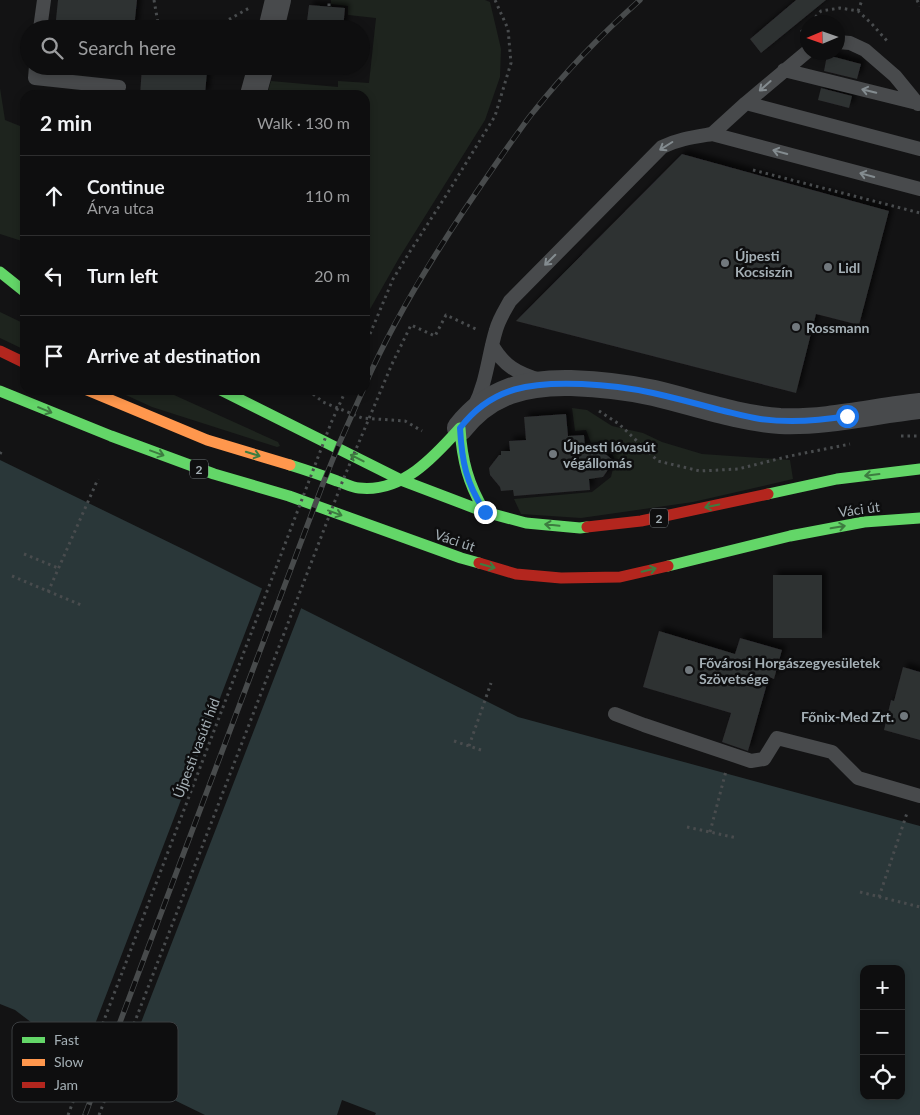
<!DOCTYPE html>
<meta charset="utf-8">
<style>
:root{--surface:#0e0e0f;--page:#1c1c1d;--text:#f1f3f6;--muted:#9b9c9e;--line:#2e2e2f}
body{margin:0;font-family:Lato,sans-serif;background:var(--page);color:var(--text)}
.controls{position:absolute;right:15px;bottom:15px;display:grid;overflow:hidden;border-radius:10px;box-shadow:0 2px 8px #0003}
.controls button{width:45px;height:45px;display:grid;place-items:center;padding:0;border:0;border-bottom:1px solid var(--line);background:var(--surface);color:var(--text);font:25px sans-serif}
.compass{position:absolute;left:800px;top:15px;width:45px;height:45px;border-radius:50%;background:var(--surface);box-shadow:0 2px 8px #0003;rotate:268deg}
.stop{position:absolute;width:15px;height:15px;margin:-11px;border:4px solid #1a73e8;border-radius:50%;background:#fff}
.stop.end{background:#1a73e8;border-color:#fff;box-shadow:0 1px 5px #0008}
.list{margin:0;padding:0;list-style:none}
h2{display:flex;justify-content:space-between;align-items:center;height:65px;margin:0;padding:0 20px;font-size:21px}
h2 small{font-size:16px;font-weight:400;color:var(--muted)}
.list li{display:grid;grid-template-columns:32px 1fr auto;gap:15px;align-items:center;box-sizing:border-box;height:80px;padding:0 20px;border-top:1px solid var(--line)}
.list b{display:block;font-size:19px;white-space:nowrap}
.list p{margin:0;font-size:16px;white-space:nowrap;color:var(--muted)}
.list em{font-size:16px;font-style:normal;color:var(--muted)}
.icon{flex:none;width:28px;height:28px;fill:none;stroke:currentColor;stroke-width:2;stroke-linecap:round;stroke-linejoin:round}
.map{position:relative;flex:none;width:920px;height:1115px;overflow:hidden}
.search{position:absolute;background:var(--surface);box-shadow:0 2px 8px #0003;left:20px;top:20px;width:350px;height:55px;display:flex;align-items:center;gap:12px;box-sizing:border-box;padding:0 18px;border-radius:28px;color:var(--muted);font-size:19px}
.panel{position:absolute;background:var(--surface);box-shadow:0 2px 8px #0003;left:20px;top:90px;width:350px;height:305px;border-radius:15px}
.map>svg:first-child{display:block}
.green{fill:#1e241e}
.water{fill:#2a3739;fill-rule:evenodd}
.pier{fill:#131314}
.building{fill:#2f3032;filter:url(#shadow)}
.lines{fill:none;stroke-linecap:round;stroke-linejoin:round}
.path{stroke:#494c4e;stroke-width:3;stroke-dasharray:2.5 4;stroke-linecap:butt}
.lane{stroke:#484a4c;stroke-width:14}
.street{stroke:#484a4c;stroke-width:26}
.fast{stroke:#63d668;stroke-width:11}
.slow{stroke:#ff974d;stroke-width:11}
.jam{stroke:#b3261e;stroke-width:11}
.rail-casing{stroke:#484b4c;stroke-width:5.5}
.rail{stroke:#0e0e0f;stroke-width:4;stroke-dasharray:11;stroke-linecap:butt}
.path-bridge{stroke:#494c4e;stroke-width:3;stroke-dasharray:2.5 4;stroke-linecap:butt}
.oneway{stroke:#848c90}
.oneway2{stroke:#3d7c40}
.route{stroke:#1a73e8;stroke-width:6}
.poi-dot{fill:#71787d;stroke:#0e0e0f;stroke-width:2}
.labels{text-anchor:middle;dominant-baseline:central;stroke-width:5;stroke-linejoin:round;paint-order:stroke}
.shield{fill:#0e0e0f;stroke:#777f83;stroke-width:1}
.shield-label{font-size:12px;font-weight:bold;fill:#a4afb5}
.poi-label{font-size:14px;font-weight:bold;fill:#a4afb5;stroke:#0e0e0f;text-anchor:start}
.street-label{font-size:14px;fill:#a4afb5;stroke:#0e0e0f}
.key{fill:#0e0e0f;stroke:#3b3e41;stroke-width:1}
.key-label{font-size:14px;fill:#a4afb5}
</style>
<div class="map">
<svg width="920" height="1115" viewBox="0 0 920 1115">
<defs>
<filter id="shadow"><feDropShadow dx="4.5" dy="-4.5" stdDeviation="2.5" flood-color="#0009"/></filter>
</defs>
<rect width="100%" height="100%" fill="#131314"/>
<path class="green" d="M331,0h154l5,2 11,47 -1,28 -15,43 -86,138 -34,60v-223h-98l4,-14 67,6v-6l31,2 7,-65 -28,-3v-9l-17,-2z
M0,88l5,32 20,8v114l-25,-8z
M0,312l25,12v26l-25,-12z
M115,390h48l115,52 2,4 -3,1 -125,-40z
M572,408l15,2 25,16 31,7 19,9 40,12 88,6 3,19 -100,23 -112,16 -60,-4 -7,-15 78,-7 19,-15 4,-17 -9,-18 -15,1 -5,-13 -11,1z"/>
<path class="water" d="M0,460l189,92 329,165 402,109v289h-715l-144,-70 -46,-35 -15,-6zM864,969h37v127h-37z"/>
<path class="pier" d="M263,586l39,20 -182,471 -38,-19z
M342,1100l34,13 -1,2h-38z"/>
<path class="building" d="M58,0h79l-3,29h-79z
M796,0h30l-65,53 -11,-14z
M309,5l36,3 -2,21h-37z
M827,55l34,9 -4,15 -33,-8z
M142,66h36v3l29,2 -2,24h-65z
M821,88l31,8 -3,12 -31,-8z
M682,154l207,57 -30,114 -43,-11 -20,79 -280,-72z
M566,414l2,22 16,-1 1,12 17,-1 1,6 11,9 -11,16 -14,2 1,11 -76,6 -1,-6 -12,1 -1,-4 -10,-12 -1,-7 10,-13h2v-4h9l-1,-10 17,-1 -2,-23z
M773,575h49v63h-49z
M659,631l76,23 5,-16 42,12 -8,29 -5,-2 -21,74 -26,-9 9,-29 -88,-26z
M903,667l17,5v68l-36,-10 7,-30 3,1z"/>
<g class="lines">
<path class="path" d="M154,0l5,29
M917,0l3,6
M329,6v-6
M858,11l4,-11
M811,22l10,-11 19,-3 18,3 13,12 17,19
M212,29l39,-22
M801,32l7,-6
M753,170l167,43
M365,346l28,-67 16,-26 38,-59 48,-78 16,-53 -3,-34 -13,-29
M392,364l19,-39 24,11 11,-21 32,15
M308,390l15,12 39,16 43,3 17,10
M599,411l20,13 39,37 42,10 38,-2 52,-13 60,-12
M901,436h19
M0,454l2,-4
M24,554l34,14
M12,576l69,29
M48,592l50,-113
M454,741l27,9
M469,746l22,-63
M687,827l50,11
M710,832l16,-61
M860,892l60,15
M879,897l28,-84"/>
<path class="lane" d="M40,29l4,-29
M838,42l12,1 15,7 30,26 23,28
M36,66l-1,12 84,9
M784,70l133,33
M746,103l174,46
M712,134l34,-31 62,-52
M492,345c12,21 25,28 48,35
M474,407c13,-25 14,-51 22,-77 3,-11 9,-20 14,-29l152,-154c16,-8 32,-10 50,-13l208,55
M615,714l29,11 107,36 13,-2 13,-21 55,14 26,26 62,18"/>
<path class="street" d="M271,29l7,-29
M253,95l8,-29
M460,428c29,-37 66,-46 111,-45 28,1 56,4 83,10 42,10 83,25 126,28 47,2 94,-10 140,-15"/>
<path class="fast" d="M0,272l25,20
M221,390l180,90 84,32 41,11 54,5 7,-1
M0,391l111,45 103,38 75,22 172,62 18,5
M460,428c2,32 8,56 25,84
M290,465c16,5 31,10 47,16 7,2 14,6 22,7 43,5 75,-31 101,-60
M768,494l69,-15 83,-10
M668,566l122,-30 74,-14 56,-4"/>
<path class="slow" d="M87,390l120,50 83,25"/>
<path class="jam" d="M0,351l25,12
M587,527l54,-6 127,-27
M479,563l37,11 45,4 59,-1 48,-11"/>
<defs>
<path id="rail" d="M365,385c27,-62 62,-119 100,-176 17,-25 34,-50 52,-75 6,-8 11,-16 18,-24 31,-39 68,-77 105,-110
M85,1115l239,-634 15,-37 24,-54"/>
</defs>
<use href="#rail" class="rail-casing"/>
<use href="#rail" class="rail"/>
<path class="path-bridge" d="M68,1115l263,-692 15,-33
M99,1115l244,-635 49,-116"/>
</g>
<defs><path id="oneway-shaft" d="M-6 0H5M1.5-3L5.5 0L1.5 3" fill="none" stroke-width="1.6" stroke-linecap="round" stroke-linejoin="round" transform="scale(1.25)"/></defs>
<g class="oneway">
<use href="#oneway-shaft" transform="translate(765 86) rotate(139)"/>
<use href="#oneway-shaft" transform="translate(869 91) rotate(-166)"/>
<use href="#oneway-shaft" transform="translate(666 146) rotate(148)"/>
<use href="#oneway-shaft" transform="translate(780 152) rotate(-165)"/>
<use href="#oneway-shaft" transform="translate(867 175) rotate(-165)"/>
<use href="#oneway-shaft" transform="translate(550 260) rotate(135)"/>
</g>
<g class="oneway2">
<use href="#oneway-shaft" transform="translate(45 410) rotate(22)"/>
<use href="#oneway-shaft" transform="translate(157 453) rotate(20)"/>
<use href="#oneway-shaft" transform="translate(253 454) rotate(17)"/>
<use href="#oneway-shaft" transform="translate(357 458) rotate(-153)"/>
<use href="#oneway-shaft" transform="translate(872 475) rotate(173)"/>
<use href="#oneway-shaft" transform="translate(712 506) rotate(168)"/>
<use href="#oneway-shaft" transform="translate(335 513) rotate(20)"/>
<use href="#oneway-shaft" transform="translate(552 525) rotate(-174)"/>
<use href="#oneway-shaft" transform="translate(838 527) rotate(-10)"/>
<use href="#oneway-shaft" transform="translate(488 566) rotate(16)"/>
<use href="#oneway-shaft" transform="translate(649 570) rotate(-13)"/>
</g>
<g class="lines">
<path class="route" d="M485,512c-19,-29 -23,-50 -25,-84 32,-42 73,-46 122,-44 24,1 48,4 71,9 22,5 45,11 67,17 13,3 26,7 40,9 29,4 58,2 87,-3"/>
</g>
<g class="poi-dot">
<circle cx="725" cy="263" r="5"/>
<circle cx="828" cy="267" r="5"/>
<circle cx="796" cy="327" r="5"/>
<circle cx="553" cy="454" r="5"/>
<circle cx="689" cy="670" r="5"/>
<circle cx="904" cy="716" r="5"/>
</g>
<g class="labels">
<g class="shield">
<rect x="190" y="459.5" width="18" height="19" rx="4"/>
<rect x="650" y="508.5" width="18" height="19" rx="4"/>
</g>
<g class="shield-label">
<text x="199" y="469">2</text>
<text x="659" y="518">2</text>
</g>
<g class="poi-label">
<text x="735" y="255">Újpesti<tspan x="735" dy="16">Kocsiszín</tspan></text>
<text x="838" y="267">Lidl</text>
<text x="806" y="327">Rossmann</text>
<text x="563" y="446">Újpesti lóvasút<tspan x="563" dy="16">végállomás</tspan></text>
<text x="699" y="662">Fővárosi Horgászegyesületek<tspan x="699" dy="16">Szövetsége</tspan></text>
<text x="894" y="716" text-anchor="end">Főnix-Med Zrt.</text>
</g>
<g class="street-label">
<text transform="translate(859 509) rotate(-8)">Váci út</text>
<text transform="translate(455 540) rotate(19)">Váci út</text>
<text transform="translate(196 748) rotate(-69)">Újpesti vasúti híd</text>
</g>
</g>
<rect x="12" y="1022" width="166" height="80" rx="8" class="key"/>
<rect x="22" y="1037" width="23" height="6" fill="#63d668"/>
<rect x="22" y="1059" width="23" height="7" fill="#ff974d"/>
<rect x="22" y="1082" width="23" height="6" fill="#b3261e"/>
<g class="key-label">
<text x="54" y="1045">Fast</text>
<text x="54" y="1067">Slow</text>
<text x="54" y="1090">Jam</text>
</g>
</svg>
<div class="controls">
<button>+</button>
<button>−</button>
<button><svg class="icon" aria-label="locate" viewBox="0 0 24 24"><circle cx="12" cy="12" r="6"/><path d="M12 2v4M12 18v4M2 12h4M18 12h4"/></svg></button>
</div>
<svg class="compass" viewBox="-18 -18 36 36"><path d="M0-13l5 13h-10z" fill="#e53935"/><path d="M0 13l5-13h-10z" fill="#9b9c9e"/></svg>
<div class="stop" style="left:847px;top:416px"></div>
<div class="stop end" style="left:485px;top:512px"></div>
<div class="search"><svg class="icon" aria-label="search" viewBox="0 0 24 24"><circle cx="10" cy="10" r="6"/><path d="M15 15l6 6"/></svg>Search here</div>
<section class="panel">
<h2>2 min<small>Walk · 130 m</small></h2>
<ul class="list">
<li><svg class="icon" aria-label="ahead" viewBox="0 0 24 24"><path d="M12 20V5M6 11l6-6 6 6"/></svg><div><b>Continue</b><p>Árva utca</p></div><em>110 m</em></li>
<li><svg class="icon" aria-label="left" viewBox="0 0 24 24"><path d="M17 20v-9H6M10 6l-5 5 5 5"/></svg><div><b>Turn left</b></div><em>20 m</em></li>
<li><svg class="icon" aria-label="arrive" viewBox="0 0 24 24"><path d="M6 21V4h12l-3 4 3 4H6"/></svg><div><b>Arrive at destination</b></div></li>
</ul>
</section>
</div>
